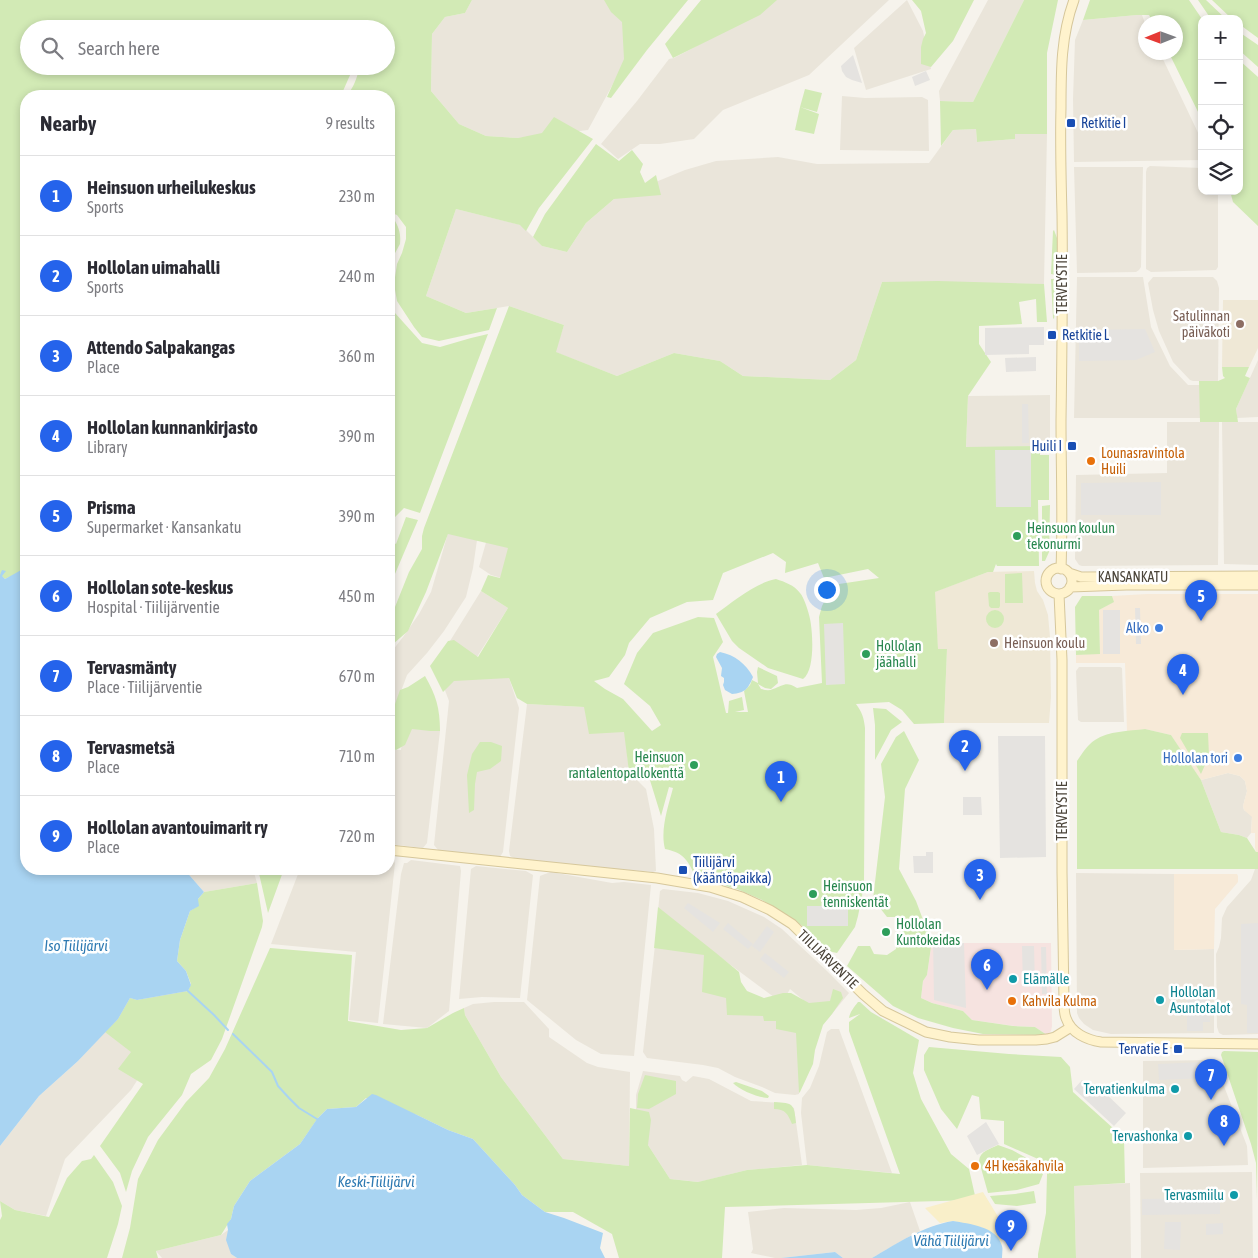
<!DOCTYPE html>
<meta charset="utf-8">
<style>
:root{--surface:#fff;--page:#f2f2f3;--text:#2b2b33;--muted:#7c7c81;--line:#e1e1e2;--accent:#2563eb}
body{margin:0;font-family:"Asap Condensed",sans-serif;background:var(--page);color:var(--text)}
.controls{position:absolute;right:15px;top:15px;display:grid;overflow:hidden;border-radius:10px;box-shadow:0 2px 8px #0003}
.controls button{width:45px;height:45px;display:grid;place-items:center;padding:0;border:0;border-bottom:1px solid var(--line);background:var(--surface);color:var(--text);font:25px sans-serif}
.compass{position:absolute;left:1138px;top:15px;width:45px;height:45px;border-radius:50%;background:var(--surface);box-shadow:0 2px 8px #0003;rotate:269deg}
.you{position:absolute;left:826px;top:589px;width:18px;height:18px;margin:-12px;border:4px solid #fff;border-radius:50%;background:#1a73e8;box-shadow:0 0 0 8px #1a73e833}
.badge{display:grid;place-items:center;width:32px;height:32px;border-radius:50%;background:var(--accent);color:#fff;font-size:16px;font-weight:700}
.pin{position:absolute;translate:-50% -41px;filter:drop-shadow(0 1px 2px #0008)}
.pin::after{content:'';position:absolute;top:26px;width:18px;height:15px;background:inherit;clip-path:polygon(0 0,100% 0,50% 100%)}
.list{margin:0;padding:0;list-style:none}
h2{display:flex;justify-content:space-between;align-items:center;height:65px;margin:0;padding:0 20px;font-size:21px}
h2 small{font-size:16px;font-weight:400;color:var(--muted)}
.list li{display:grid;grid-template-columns:32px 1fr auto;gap:15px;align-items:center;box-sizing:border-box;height:80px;padding:0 20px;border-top:1px solid var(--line)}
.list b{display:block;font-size:19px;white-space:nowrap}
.list p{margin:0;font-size:16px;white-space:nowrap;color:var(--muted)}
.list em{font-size:16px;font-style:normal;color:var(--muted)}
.icon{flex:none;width:28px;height:28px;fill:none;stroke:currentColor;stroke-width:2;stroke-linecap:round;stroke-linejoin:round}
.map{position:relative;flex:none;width:1258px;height:1258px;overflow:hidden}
.search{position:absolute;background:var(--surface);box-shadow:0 2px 8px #0003;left:20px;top:20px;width:375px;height:55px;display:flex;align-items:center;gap:12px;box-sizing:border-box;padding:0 18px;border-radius:28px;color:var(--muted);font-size:19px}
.panel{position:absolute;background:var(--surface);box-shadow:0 2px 8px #0003;left:20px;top:90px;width:375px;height:785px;border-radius:20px}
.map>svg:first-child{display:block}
.residential{fill:#eae5da}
.commercial{fill:#f7ead8}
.education{fill:#efe8d6}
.medical{fill:#f6e3e0}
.green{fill:#d2eab5;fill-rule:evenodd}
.sand{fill:#f9efc9}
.parking{fill:#e5e3e0}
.water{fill:#a9d4f2}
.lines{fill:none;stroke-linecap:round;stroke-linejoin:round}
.stream{stroke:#a9d4f2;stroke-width:2}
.secondary-casing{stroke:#d6c79b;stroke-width:11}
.secondary{stroke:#fff3cd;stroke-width:9}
.transit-dot{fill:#1a4fb4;stroke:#fff;stroke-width:2}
.education-dot{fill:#8d6e63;stroke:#fff;stroke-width:2}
.food-dot{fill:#e8710a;stroke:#fff;stroke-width:2}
.leisure-dot{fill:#2e9e5b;stroke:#fff;stroke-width:2}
.shop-dot{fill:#3f7fe0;stroke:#fff;stroke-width:2}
.culture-dot{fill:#0f9aa8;stroke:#fff;stroke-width:2}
.labels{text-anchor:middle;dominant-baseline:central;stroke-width:5;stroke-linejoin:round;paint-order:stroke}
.transit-label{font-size:14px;fill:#164399;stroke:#fff;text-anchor:start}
.street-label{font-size:14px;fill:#4b4439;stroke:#fff}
.education-label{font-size:14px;fill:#785e54;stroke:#fff;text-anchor:end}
.food-label{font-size:14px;fill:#c56008;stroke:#fff;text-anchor:start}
.leisure-label{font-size:14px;fill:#27864d;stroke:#fff;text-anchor:start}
.shop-label{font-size:14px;fill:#366cbe;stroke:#fff;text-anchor:end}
.culture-label{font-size:14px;fill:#0d838f;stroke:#fff;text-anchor:end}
.water-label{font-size:15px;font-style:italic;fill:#2e7ab2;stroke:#fff}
</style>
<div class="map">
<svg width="1258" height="1258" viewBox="0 0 1258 1258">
<rect width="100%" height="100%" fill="#f6f3ec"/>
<path class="residential" d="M472,0h136l17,22 2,36 -39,72 -70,8 -32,-2 -27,-12 -28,-33 1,-57 13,-17 20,-4z
M773,0h116l-80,75 -86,35 -29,29 -34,5h-20l-22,15 -17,-15 36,-43 32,-42 5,-1 21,-11z
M907,0l16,31 8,38 -65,21 -12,-42z
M988,0h36l-51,102 -33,-1 -1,-10z
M1137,15h5l3,8 1,29 14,1 42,88v19l-128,2 -1,-63 2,-59 8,-20z
M842,96l23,2 57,-1 6,3 1,51 -89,-1z
M976,129l1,13 38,-3 -1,-5h33l-3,150 -162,-2 -26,78 -26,20 -87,-4 -23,-15 -46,-8 -57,23 -62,-24 9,-27 -55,-19 -43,7 -40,-17 30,-87 65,16 21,21 25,6 19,-29 28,-24 71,-29 31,-9 62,-4 39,7 112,-1 24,-33z
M1150,166l52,2v23h16v76l-2,3 -65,2 -5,-3v-97l1,-4z
M1074,167h69l-2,100 -2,3 -3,2 -59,1z
M1077,277h66l8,50 19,39 18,19h12v33h-126z
M1153,277h60l4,4 2,7 -1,93h-25l-3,-1 -17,-18 -14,-31 -6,-21 -5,-27z
M1258,360v57l-21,1 -1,-9z
M1050,395v51l-84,2 2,-52z
M1167,422h52l-1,143 -136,1 -3,-1 -4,-6 1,-84 91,-2z
M1222,422h36v143l-34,-1z
M448,533l29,7 -4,28 -7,29 -22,34 -17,22 -20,22 -4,11 -13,33h-1v-64l14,-18 16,-23 12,-22z
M487,539l28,8 -10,32 -14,-4 -12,-8z
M481,591l27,17 -31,49 -27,-16z
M1079,667h41l2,1 2,54h-43l-3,-2 -2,-49z
M440,677l69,1 10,30 -16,144 -3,5h-10l-51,-6 -5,-6 15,-144z
M527,704l57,3 41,25 4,40 17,17 8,40 2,42 -3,1 -70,-6 -69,-8 -4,-2 -1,-5z
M404,728l36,3 -13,112 -4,5 -34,-4v-94h12z
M1228,773l12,3 5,5 2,10 -4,15 1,4 8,6 -1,17 -4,5 -8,-3 -18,-3 -20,-52z
M389,856h2l4,7 -17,160 -29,-3 7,-68 -85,-8 29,-75h89z
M411,860l49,6 1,5 -12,140 -22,17 -44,-4 18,-150 3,-11h3z
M476,866l50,5 7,4 -13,123 -38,-1 -23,2 12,-130z
M184,869h69l4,14 -53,9z
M1255,869h3v165l-35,1 -4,-2 -2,-6 -1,-73 3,-7 2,-9 1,-20 5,-11 24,-27z
M551,872l61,11 12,-1 27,3 -17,171 -33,-2 -25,-14 -49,-40 13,-124 5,-2z
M1076,873l98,1v76l40,-1v84l-103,1 -18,-4 -9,-6 -5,-6 -2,-5z
M663,889l35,4 30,8 36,16 18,12 45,42 22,22 -22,27 -37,-31 -8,14 -124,-92 2,-20z
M655,945l49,6 3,4 -3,36 75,21 21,19 -1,63 -4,1 -20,-2 -13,-6 -27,-10 -17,-9 -15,-3 -56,-7 -4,-6z
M186,991l-27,55 -28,44 -66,69 -19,57 -31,-6 -15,-9v-55l39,-50 39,-35 39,-42 13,-21 7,2z
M494,1002h30l25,27v8l38,26 11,4 32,5 -1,94 -66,-7 -62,-82 -36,-62 -1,-7 9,-4z
M831,1029h8l53,144 -85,-8 -6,-52 1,-15 8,-10 9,-22 8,-34z
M1214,1060l33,86 1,19 -105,3v-107z
M643,1071l37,5 2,4 4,2 7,-6 16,3 42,22 31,2 12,5 8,57 -55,5 -48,12 -29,-3 -22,-34 -12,-23v-27z
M1252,1172l1,86h-112l-1,-85z
M1130,1183l1,75h-55l-2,-72z
M910,1202l10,29 -8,4 -40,23h-29l-8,-6 -54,6h-6l-24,-5 2,-4 -5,-37 36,-4 72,2 25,-2z
M228,1230l3,24 6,4h-75l-6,-7 65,-16z"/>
<path class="commercial" d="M1147,594h111v258h-2l-1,-5v-14h-4l1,-16 -8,-7 -1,-4 4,-15 -2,-10 -5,-5 -12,-3 -27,7 -30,-45 -26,-6 -18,3 -2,-69h-49v-8l24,-2 -1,-43 14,-8 -1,-6z
M1174,874h63l1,2v6l-23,27 -1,40 -40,1z"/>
<path class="education" d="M1223,300h35v48l-9,19h-27z
M1034,571l1,12 2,8 6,9 5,15 2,22 1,60 -2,26h-105l3,-73h-9l-4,-58 54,-20z"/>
<path class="medical" d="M930,935l16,8h105l1,83 -1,5 -4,4 -12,-8 -21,-1 -42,-6 -9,-9 -31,-8 -11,-5 2,-17 4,-6 4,-28z"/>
<path class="green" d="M0,0h472l-7,13 -20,4 -13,17 -1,57 28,33 27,12 32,2 24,-5 12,-16 39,22 -54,69 -13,23 -6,-6 -64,-16 -30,87 40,17 31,-5 -8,22 -50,11 -17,-4 -8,-10 -17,-26 -3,-17 3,-20 5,-11 4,-14v-12l-9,-12 -8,-3v-116h-43c8,-8 11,-19 14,-30h26v-37h-18l-1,-2 -6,2h-332v37h325l-11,25 -4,5h-313v479l-17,2 -4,2 -5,-4z
M604,0h84l-41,50 -36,48 -4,-1 17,-38 -2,-37 -11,-10z
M701,0h76l-17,15 -87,43 -8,-14z
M912,0h62l-21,41 -22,26 -10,-3v-17l2,-8 3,-6 -5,-22z
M1024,0h34l-11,53v81h-32v5l-38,3 -1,-13 -23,1 -12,16 -1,-45 33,1z
M1090,0h99l13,19v101l-33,-67 7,-1v-30h-23l-4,-7h-12l-54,5z
M1198,0h8l20,19h-15z
M1212,0h46v38l-19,-14v-5h-7z
M1239,32l19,13v22l-19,-17z
M1239,60l19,17v149l-25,-24 -3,-11h9z
M805,89l17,4 -5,19 -17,-5z
M800,107l19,7 -5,20 -19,-4z
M596,144l23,17 13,-11 11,14 -3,8 5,11 11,-8 5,20 -47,4 -28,24 -19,29 -25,-6 -9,-9 12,-23z
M389,217l5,2c5,9 7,14 6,25l-11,20z
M1054,230l3,8v37l-6,-1 2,-43z
M1051,279h6v16l-3,24 -1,-1z
M938,281l106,3 3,38h-10l-1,-23 -17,3 3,22 -43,2v18l12,18 -23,34 -2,51 74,-1v9h9v45h-11l1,66h-42l-1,-2 -3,8h-5l-53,20 3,57h9l-3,74 -30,1 -12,-14 -13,-8 -33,2c6,8 8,14 9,24l-1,154 -2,14 -4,20 -3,11 -18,26 -9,-2 -24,-24 -42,-27 -25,-11 -41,-11c-8,-17 -11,-25 -31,-29 -5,-19 3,-42 8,-61l-4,-1 -8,29 -12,-39 -20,-5 -5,-40 -35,2 -5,-27 -57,-3 -10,-6 -8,-20 -55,3 -11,11 -13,-26 18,-25 6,-1 24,17 30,-49 -27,-17 7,-16 12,3 8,-30 -60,-14 -22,58 -18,39 -15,13 -4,6v-28l20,-50 13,-23v-13l2,-8 85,-222 55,19 -8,27 61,24 57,-23 46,8 23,15 87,4 26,-20 26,-78zM773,553l13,9 -1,11 33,-10 6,15 44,-9 11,9 -40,6 -10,8 -7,14 -3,11 3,66 -25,5c-11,-7 -13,-3 -24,1 -4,2 -8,1 -12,0l-3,-5 7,4 6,1 7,-6 -1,-7 -19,-9 -1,5 1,11 -6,-3 -2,5 -6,6 4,21h-13l9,-2 -2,-13 -13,4 -1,12h-2l-13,-56 10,-15 -9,-24 -16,-1 -45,16 -16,20 -13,31 26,22 11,19 -9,6 -29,-32 -18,-10 -11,-8 15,-4 16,-22 4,-12 21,-25 37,-16 26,-2 10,-27z
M389,313h6l27,30 18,4 31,-9 17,-4 -68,179 -16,-5 -12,12 -3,1z
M1222,367h27l-4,9 5,2 -14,31 2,13h-38l-1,-41h19l7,-3 -2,-2z
M1050,505l-1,47 -4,9h-3v-55z
M406,517l12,3 -29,68v-48l7,4z
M1022,573l1,30h-18v-29z
M776,579c9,3 18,6 24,14 4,4 9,20 10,26 3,14 5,52 -7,60l-35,-11 -29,-20 -7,-7 -16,-27c16,-12 41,-32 60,-35z
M990,592h8l2,1v13l-1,2h-8l-2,-2 -1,-13z
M1082,596h30l2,6 -15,8 1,44 -24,1 -1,-48z
M986 619a9 9 0 1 1 18 0a9 9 0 1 1-18 0Z
M425,676c11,19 15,32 15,55h-10l-18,-2 -7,16 -9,5 -7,-3v-26l11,-31 8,-3z
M873,708l13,1 16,13 -11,8 -16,30v-35z
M1145,729l26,6 30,45 20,52 18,3 8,3 9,14h2v17h-181v-108c5,-7 10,-16 18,-21 13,-9 34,-9 50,-11z
M904,731l15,29 -14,29 -6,80 17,32 9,24 5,10 1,12 -4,28 -4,6 -2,17 11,5 31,8 9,9 41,6 22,1 12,8 -64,-1 -30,-6 -35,-10 -25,-12 -46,-40 11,-20h12l4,8 13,1 9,-6v-16l6,-1v-15h-15l-14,-18 12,-102 -4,-33 15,-27z
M1182,733h26l1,23 -8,18 -21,-36z
M480,742h11l11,4 -1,15 -11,8 -13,3 -2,12 -1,26 -5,3 -2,-38 5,-21z
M258,869h26l-16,44z
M257,883l6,38 -1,6 -40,112 -11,21 -20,14 -9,21 -34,42 -16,34 -6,21 -6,-19 -20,-27 43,-62 -25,-15 13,-17 -26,-20 13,-13 12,-21 7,2 51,-9 3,-7 -5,-13 -9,-10 3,-21 10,-29 6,-4 2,-8 6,-7z
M658,907l58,46 23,19 2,10 6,9 17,7 19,-5h8l18,10 21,-2 3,-12 8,3 2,6 -11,16 -9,11 -8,25 -2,14 -13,28 -1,1 -3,-60 -20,-4v-8h-12l-1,-5 -36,-1 -1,-17 -24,-6 2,-37 -50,-7z
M270,948l82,7 -4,66 53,9 26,-2 26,-15 11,-5 1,7 36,62 62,82 66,7 1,-58 19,4 2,8 -3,25 22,34 28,3 49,-12 60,-5 93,9 -51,-143v-9l11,-8 -11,4c1,-6 5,-11 9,-16h2l11,10 48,28 -6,33 8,26 30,55 18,15 7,31 -251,7 -3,51h-103l-7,-24 -39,-22h-28l-23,-17 -7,-10 -42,-46 -25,-9 -31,-15 -51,-17 -10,9 -29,2 -9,9 -18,26 -50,37 -16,25 -3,13 -10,16 -65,16 2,7h-36l8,-30 8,-49 20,-39 28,-38 23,-24 16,-29z
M929,1047l80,7 52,3 9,10 3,25 51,46 1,45 -51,3 2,72h-38v-4l8,-41 1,-39 -9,-15 -34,-15v-23l-23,-2 -2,-22 -7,-2 -15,34 -16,-20 -17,-39v-15z
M1224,1051l34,1 -1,148 -1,-37 -5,-19 -30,-89 1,-3z
M645,1075l31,6v13l-27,15 -12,-1 1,-14z
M736,1082l26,9 7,5 -1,2c-9,0 -29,-8 -35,-15z
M774,1102c20,1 20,2 22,21l-4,1c-4,-10 -7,-15 -18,-15z
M998,1145l14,5 22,12 9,12 -4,10 -22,6 -29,3 -9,-32c1,-10 11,-12 19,-16z
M94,1155l19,27 9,24 -4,18 -11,34h-107v-38l2,-4 -2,-15 15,9 34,7 18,-39 15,-17 9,-2z
M1034,1191l2,12 -19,3 -22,-2 -5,-8 25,-2z"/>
<path class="sand" d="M983,1192l17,28 2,25 -7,-11 -12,-6 -30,-7 -13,2 -15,-15z"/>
<path class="parking" d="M853,55l9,28 -10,-3 -6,-3 -4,-6 -1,-5z
M926,71l4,9 -15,6 -3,-9z
M1044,327v18h-15v9l-44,1v-27z
M1145,329l10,23 -19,8 -57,1v-31z
M1036,357v14l-30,1 -1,-14z
M1022,404h6l1,39h-7z
M995,450h36v57h-35z
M1161,482v33h-80v-32z
M1135,608h5l1,36h-5z
M1103,610h17v44h-17z
M843,623l2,61 -19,1 -2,-61z
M998,736h47l1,121 -46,1z
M963,797h18l1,18h-19z
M926,852h7v21h-19l-1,-17h13z
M688,903l32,20 -7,9 -29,-24z
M807,906h41v20h-41z
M728,923l25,21 -5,5 -25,-20z
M1258,923v110h-11v-28l-6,-1v-80z
M767,926l7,6 -14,20 -8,-6z
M933,938l12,6 19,-1 2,65 -32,-8z
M1022,946h12l1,40 -12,1z
M1041,947h5l1,47h-5z
M765,953l24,19 -5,6 -24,-19z
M1187,988h22l1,34h-7v9h-16z
M1206,1062v16l-47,2 -1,-16z
M1082,1080l14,13 5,-4 25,24 -12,13 -40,-37z
M986,1122l13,22 -22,11 -10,-19z
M1220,1198v16l-78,1v-16z
M1165,1222h16l-1,28 -16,-1z
M1223,1223v11l-17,1v-11z"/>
<path class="water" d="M23,569l3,3v297h158l20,23 -6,7 1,7 -9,5 -10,29 -3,21 9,10 5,14 -3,6 -51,9 -7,-2 -12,21 -40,42 -39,35 -39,50v-571l2,-5 4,1 -4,5 3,3z
M720,652c15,3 26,12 33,25 -5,12 -8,16 -21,17l-7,-4 -2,-5 1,-3v-4l-3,-2 1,-8 -6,-11 1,-3z
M372,1094l4,1 72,35 25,9 42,46 7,10 23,17 19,6 39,15 -3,15 5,10h-368l-6,-4 -5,-14 2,-10 -1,-6 4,-5 3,-13 16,-25 50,-37 17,-25 10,-10 29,-2z
M953,1221c16,3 44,5 49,25 1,3 0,8 0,12h-130c26,-15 51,-32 81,-37z
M835,1252l8,6h-62z"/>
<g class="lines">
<path class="stream" d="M188,991l26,24 14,15
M233,1034l39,38 6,14 11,12 10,10 18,11"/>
<defs>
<path id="secondary" d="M1046 581a13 13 0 1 1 26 0a13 13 0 1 1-26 0Z
M1061,569c2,-49 0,-99 0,-148 1,-69 2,-138 1,-207 -1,-36 -2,-71 -1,-106 0,-37 0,-73 13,-108
M1069,573l12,4 177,-1
M1070,587l56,-2h132
M1059,594l3,66v212l2,130c0,5 0,11 2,16 5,15 21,22 35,24l157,2
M389,850l268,28 53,9 32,10 28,13 22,14 71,70 20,17 43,21 24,5 29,3h57l11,-1 8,-2 16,-10"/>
</defs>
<use href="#secondary" class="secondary-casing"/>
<use href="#secondary" class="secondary"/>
</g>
<g class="transit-dot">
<rect x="1066" y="118" width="10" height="10" rx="2.5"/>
<rect x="1047" y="330" width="10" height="10" rx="2.5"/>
<rect x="1067" y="441" width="10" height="10" rx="2.5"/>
<rect x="678" y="865" width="10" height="10" rx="2.5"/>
<rect x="1173" y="1044" width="10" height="10" rx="2.5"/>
</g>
<g class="education-dot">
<circle cx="1240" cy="324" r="5"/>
<circle cx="994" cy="643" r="5"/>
</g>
<g class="food-dot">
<circle cx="1091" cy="461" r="5"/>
<circle cx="1012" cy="1001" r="5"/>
<circle cx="975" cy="1166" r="5"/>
</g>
<g class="leisure-dot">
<circle cx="1017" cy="536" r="5"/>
<circle cx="866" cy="654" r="5"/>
<circle cx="694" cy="765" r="5"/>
<circle cx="813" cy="894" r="5"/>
<circle cx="886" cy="932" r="5"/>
</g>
<g class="shop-dot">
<circle cx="1159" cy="628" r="5"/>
<circle cx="1238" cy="758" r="5"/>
</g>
<g class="culture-dot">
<circle cx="1013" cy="979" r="5"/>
<circle cx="1160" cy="1000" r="5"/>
<circle cx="1175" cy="1089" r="5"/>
<circle cx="1188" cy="1136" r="5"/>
<circle cx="1234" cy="1195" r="5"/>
</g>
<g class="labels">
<g class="transit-label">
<text x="1081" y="123">Retkitie I</text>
<text x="1062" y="335">Retkitie L</text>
<text x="1062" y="446" text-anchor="end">Huili I</text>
<text x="693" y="862">Tiilijärvi<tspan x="693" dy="16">(kääntöpaikka)</tspan></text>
<text x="1168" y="1049" text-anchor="end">Tervatie E</text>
</g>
<g class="street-label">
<text transform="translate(1062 284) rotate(-90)">TERVEYSTIE</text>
<text x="1133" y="577">KANSANKATU</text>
<text transform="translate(1062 811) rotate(-90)">TERVEYSTIE</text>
<text transform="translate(828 959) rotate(44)">TIILIJÄRVENTIE</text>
</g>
<g class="education-label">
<text x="1230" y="316">Satulinnan<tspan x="1230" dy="16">päiväkoti</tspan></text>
<text x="1004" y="643" text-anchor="start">Heinsuon koulu</text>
</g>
<g class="food-label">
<text x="1101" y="453">Lounasravintola<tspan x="1101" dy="16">Huili</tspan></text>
<text x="1022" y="1001">Kahvila Kulma</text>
<text x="985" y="1166">4H kesäkahvila</text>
</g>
<g class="leisure-label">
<text x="1027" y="528">Heinsuon koulun<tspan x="1027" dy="16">tekonurmi</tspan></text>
<text x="876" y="646">Hollolan<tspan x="876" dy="16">jäähalli</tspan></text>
<text x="684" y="757" text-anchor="end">Heinsuon<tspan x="684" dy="16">rantalentopallokenttä</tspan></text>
<text x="823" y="886">Heinsuon<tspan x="823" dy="16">tenniskentät</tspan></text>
<text x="896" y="924">Hollolan<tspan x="896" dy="16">Kuntokeidas</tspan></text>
</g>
<g class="shop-label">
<text x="1149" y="628">Alko</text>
<text x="1228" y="758">Hollolan tori</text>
</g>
<g class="culture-label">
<text x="1023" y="979" text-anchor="start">Elämälle</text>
<text x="1170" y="992" text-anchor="start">Hollolan<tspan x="1170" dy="16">Asuntotalot</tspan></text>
<text x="1165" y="1089">Tervatienkulma</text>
<text x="1178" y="1136">Tervashonka</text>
<text x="1224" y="1195">Tervasmiilu</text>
</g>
<g class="water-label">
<text x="76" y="945">Iso Tiilijärvi</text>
<text x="376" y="1181">Keski-Tiilijärvi</text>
<text x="951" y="1240">Vähä Tiilijärvi</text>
</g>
</g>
</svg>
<div class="controls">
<button>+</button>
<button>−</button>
<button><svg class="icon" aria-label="locate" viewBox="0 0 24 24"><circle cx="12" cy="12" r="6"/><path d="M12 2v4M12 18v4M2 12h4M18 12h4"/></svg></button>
<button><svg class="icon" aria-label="layers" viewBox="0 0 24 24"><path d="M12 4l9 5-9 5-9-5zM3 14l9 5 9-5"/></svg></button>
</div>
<svg class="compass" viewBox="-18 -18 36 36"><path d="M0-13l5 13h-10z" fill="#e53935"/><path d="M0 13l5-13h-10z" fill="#7c7c81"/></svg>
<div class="you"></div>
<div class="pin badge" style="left:781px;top:802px">1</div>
<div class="pin badge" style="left:965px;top:771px">2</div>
<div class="pin badge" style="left:980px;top:900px">3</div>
<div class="pin badge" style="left:1183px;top:695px">4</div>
<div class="pin badge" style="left:1201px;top:621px">5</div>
<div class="pin badge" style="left:987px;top:990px">6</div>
<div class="pin badge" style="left:1211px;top:1100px">7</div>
<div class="pin badge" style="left:1224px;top:1146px">8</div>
<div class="pin badge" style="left:1011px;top:1251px">9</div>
<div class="search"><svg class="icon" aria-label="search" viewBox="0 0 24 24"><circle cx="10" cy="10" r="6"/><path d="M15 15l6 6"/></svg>Search here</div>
<section class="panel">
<h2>Nearby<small>9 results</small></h2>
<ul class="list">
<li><span class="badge">1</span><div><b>Heinsuon urheilukeskus</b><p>Sports</p></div><em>230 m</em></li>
<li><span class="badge">2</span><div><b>Hollolan uimahalli</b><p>Sports</p></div><em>240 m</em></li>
<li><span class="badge">3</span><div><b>Attendo Salpakangas</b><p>Place</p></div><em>360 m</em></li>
<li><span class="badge">4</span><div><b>Hollolan kunnankirjasto</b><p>Library</p></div><em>390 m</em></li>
<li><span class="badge">5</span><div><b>Prisma</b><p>Supermarket · Kansankatu</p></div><em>390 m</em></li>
<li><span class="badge">6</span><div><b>Hollolan sote-keskus</b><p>Hospital · Tiilijärventie</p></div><em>450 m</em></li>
<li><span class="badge">7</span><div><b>Tervasmänty</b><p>Place · Tiilijärventie</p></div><em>670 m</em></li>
<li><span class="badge">8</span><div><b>Tervasmetsä</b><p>Place</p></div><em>710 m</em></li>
<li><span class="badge">9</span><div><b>Hollolan avantouimarit ry</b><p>Place</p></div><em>720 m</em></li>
</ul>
</section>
</div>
